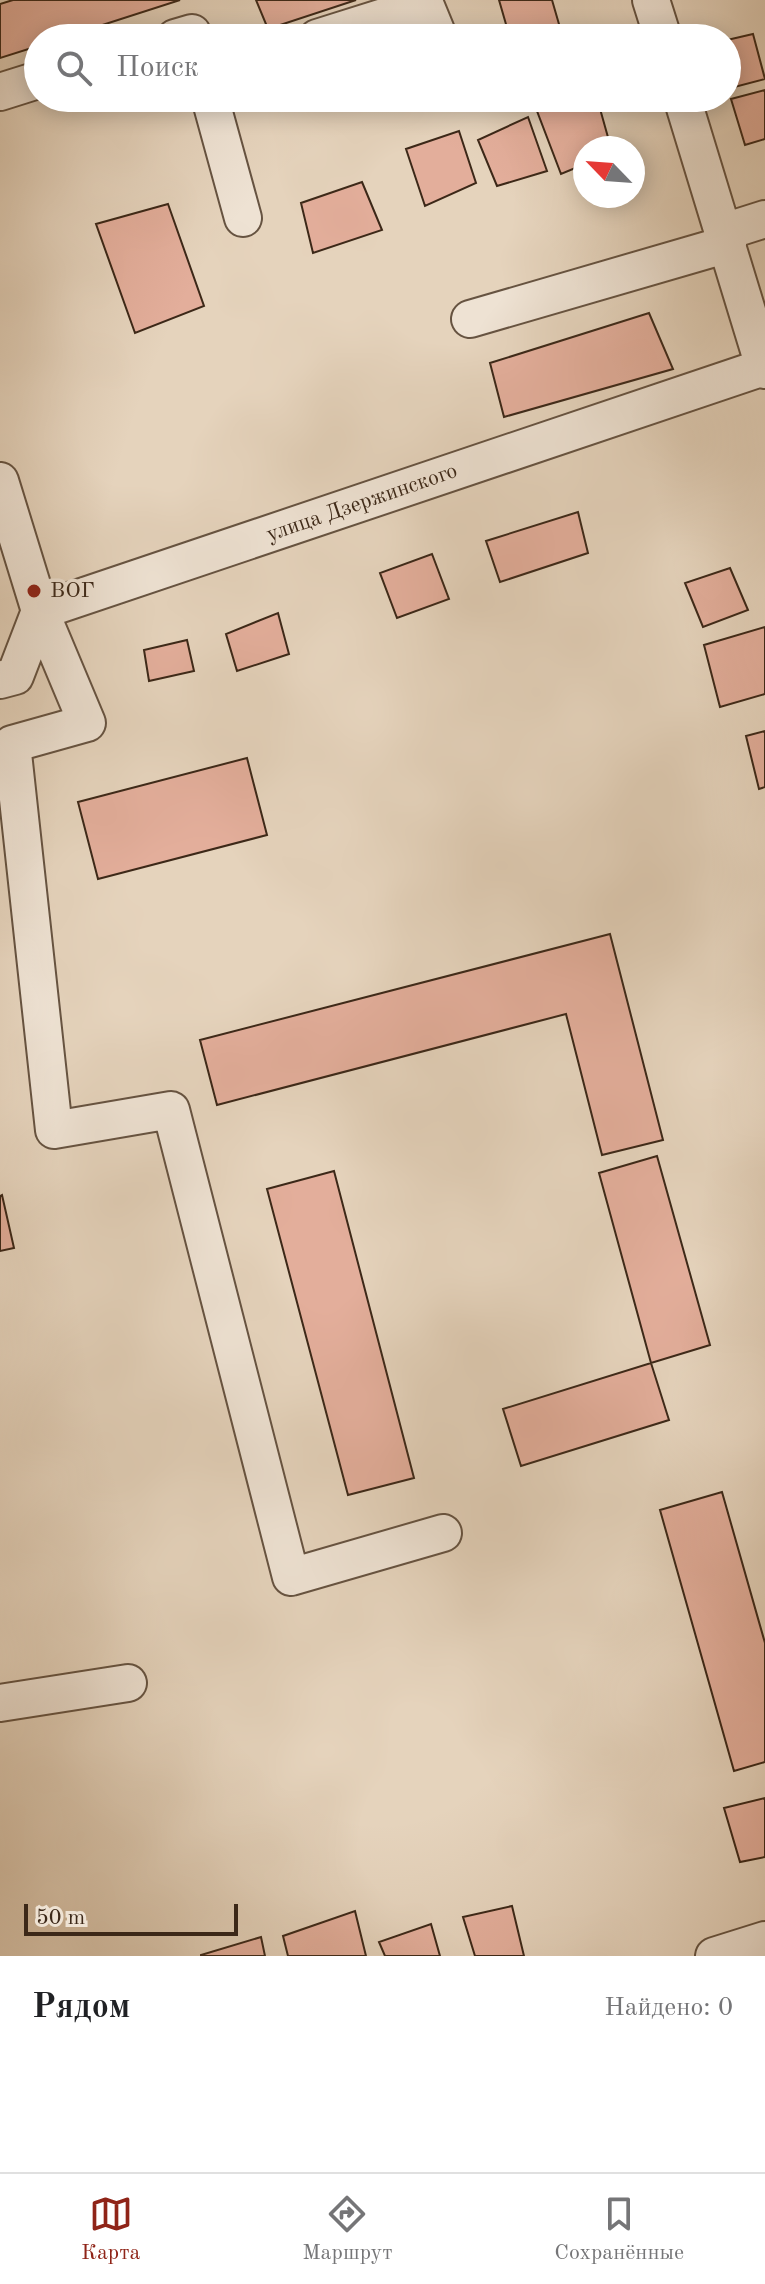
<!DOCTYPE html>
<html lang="ru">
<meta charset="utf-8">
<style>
:root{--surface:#fff;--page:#f2f2f2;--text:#202124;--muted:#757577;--line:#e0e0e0;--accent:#8f2418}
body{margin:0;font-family:"Old Standard TT",serif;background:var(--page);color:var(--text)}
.compass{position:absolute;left:573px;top:136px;width:72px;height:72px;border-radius:50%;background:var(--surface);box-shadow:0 4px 20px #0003;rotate:295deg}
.scale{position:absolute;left:24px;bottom:20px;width:214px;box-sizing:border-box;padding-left:8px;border:4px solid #3c2818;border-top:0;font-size:22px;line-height:28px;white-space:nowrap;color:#3c2818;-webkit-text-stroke:6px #eee2d3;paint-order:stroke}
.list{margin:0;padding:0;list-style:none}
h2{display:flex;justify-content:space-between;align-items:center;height:104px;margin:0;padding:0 32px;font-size:34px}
h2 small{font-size:26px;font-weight:400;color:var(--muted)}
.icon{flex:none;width:44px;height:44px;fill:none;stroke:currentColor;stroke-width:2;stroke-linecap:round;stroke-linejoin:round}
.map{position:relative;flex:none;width:765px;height:1956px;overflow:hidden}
.search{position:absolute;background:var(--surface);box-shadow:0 4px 20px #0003;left:24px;right:24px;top:24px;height:88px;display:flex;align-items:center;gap:20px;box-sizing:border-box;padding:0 28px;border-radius:44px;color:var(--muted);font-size:30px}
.sheet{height:216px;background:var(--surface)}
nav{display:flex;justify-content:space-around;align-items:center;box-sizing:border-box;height:112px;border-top:2px solid var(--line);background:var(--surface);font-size:22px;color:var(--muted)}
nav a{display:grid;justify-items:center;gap:4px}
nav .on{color:var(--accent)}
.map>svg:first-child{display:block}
.building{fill:#e3ae9b;stroke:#3c2818;stroke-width:2}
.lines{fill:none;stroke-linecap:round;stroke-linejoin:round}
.minor-casing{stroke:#665341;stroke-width:40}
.minor{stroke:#eee2d3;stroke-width:36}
.poi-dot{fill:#8f2418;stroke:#eee2d3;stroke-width:3}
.labels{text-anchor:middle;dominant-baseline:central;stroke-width:7;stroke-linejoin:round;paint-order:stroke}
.street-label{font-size:22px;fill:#3c2818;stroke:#eee2d3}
.poi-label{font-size:22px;fill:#3c2818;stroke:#eee2d3;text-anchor:start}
</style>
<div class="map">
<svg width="765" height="1956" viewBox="0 0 765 1956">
<rect width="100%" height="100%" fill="#e5d3bc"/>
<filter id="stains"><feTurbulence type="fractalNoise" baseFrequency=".0025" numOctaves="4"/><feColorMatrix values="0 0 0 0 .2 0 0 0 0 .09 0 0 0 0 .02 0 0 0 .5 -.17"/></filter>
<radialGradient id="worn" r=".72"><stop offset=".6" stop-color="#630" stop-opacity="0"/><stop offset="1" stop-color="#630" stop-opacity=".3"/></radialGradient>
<path class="building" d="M13,0h167l-118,38h-24v8l-38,12v-54z
M256,0h100l-88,29z
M499,0h53l11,38h-53z
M753,34l12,45 -38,10v-49z
M765,90v49l-20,6 -14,-46z
M570,98h27l14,50h-26v16l-24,10 -24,-63z
M528,117l19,54 -50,15 -19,-46z
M459,131l17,52 -51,23 -19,-57z
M362,182l20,48 -69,23 -12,-50z
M168,204l36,102 -69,27 -39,-109z
M649,313l24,56 -169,48 -14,-54z
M578,512l10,41 -88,29 -14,-41z
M432,554l17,45 -52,19 -17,-45z
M730,568l18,42 -45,17 -18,-44z
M278,613l11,41 -52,17 -11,-37z
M765,627v67l-45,13 -16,-62z
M187,640l7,31 -45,10 -5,-31z
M765,731v56l-6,2 -13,-53z
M247,758l20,77 -169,44 -20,-77z
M610,934l53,206 -61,15 -36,-141 -349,91 -17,-65z
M657,1156l53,189 -59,18 -52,-190z
M334,1171l80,307 -66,17 -81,-306z
M2,1195l12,53 -14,3v-55z
M651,1363l18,57 -148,46 -18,-57z
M722,1492l43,151v119l-31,9 -74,-261z
M765,1798v59l-25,5 -16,-54z
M512,1906l12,50h-49l-12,-39z
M355,1911l11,45h-78l-5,-20z
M431,1924l9,32h-55l-6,-14z
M261,1937l4,19h-64v-1z"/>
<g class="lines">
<defs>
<path id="minor" d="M651,0l12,38
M175,38l17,-5 2,5
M317,38l108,-34 14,34
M0,92l38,-12
M210,98l33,120
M682,98l83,272
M724,232l41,-13
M470,319l258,-75
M0,481l40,130 47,112 -75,21 42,386 117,-20 120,467 152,-44
M0,680l15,-4 25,-65 724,-244
M0,1703l128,-20
M714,1956l51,-16"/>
</defs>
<use href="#minor" class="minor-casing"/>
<use href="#minor" class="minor"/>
</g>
<circle class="poi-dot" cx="34" cy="591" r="8"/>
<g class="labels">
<g class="street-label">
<text transform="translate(362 503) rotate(-19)">улица Дзержинского</text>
</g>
<g class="poi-label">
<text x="50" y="591">ВОГ</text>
</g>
</g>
<rect width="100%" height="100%" filter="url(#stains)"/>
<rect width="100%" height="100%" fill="url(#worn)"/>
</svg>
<svg class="compass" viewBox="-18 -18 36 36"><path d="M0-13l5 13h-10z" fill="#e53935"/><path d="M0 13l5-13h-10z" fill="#757577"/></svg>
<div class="scale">50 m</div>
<div class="search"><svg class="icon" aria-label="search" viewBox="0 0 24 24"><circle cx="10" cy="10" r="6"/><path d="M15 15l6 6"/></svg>Поиск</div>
</div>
<section class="sheet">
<h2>Рядом<small>Найдено: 0</small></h2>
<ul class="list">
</ul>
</section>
<nav>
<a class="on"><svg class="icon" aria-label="map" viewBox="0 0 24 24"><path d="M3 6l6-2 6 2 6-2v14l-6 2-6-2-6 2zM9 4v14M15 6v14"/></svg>Карта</a>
<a><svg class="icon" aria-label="directions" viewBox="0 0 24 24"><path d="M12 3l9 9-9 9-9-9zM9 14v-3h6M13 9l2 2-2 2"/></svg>Маршрут</a>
<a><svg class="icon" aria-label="saved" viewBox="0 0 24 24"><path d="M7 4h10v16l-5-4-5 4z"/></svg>Сохранённые</a>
</nav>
